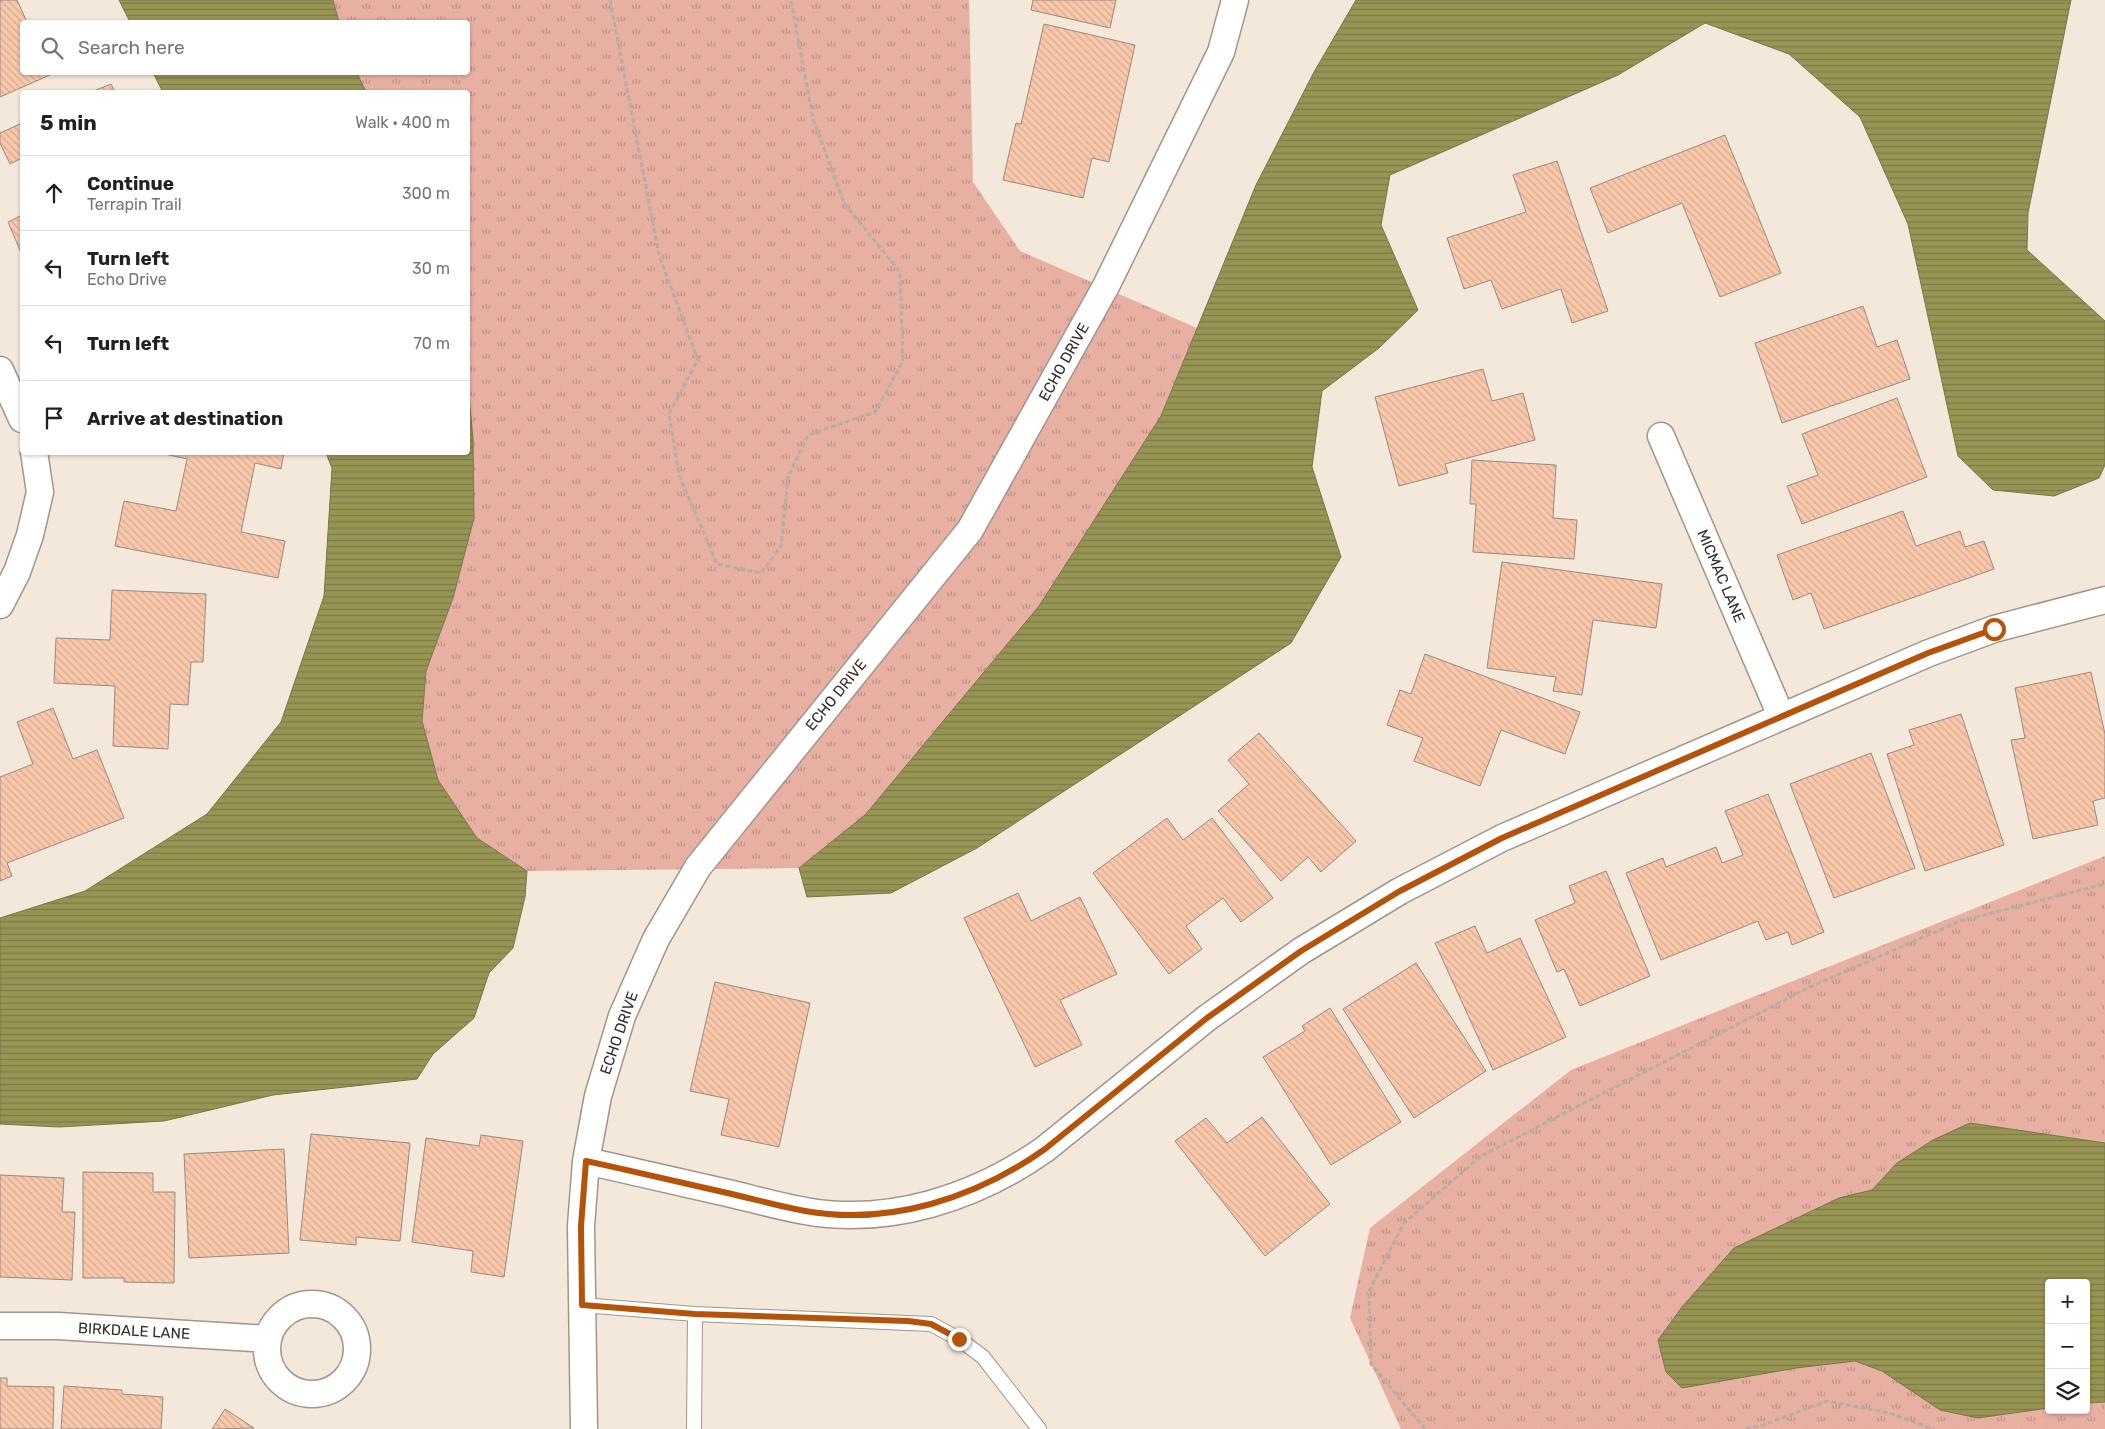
<!DOCTYPE html>
<meta charset="utf-8">
<style>
:root{--surface:#fff;--page:#f2f2f2;--text:#202124;--muted:#757577;--line:#e0e0e0}
body{margin:0;font-family:Rubik,sans-serif;background:var(--page);color:var(--text)}
.controls{position:absolute;right:15px;bottom:15px;display:grid;overflow:hidden;border-radius:5px;box-shadow:0 1px 4px #0004}
.controls button{width:45px;height:45px;display:grid;place-items:center;padding:0;border:0;border-bottom:1px solid var(--line);background:var(--surface);color:var(--text);font:25px sans-serif}
.stop{position:absolute;width:15px;height:15px;margin:-11px;border:4px solid #b45309;border-radius:50%;background:#fff}
.stop.end{background:#b45309;border-color:#fff;box-shadow:0 1px 5px #0008}
.list{margin:0;padding:0;list-style:none}
h2{display:flex;justify-content:space-between;align-items:center;height:65px;margin:0;padding:0 20px;font-size:21px}
h2 small{font-size:16px;font-weight:400;color:var(--muted)}
.list li{display:grid;grid-template-columns:32px 1fr auto;gap:15px;align-items:center;box-sizing:border-box;height:75px;padding:0 20px;border-top:1px solid var(--line)}
.list b{display:block;font-size:19px;white-space:nowrap}
.list p{margin:0;font-size:16px;white-space:nowrap;color:var(--muted)}
.list em{font-size:16px;font-style:normal;color:var(--muted)}
.icon{flex:none;width:28px;height:28px;fill:none;stroke:currentColor;stroke-width:2;stroke-linecap:round;stroke-linejoin:round}
.map{position:relative;flex:none;width:2105px;height:1429px;overflow:hidden}
.search{position:absolute;background:var(--surface);box-shadow:0 1px 4px #0004;left:20px;top:20px;width:450px;height:55px;display:flex;align-items:center;gap:12px;box-sizing:border-box;padding:0 18px;border-radius:5px;color:var(--muted);font-size:19px}
.panel{position:absolute;background:var(--surface);box-shadow:0 1px 4px #0004;left:20px;top:90px;width:450px;height:365px;border-radius:5px}
.map>svg:first-child{display:block}
.grass{fill:url(#grass-tufts);fill-rule:evenodd}
.water{fill:url(#water-rules);stroke:#797647}
.building{fill:url(#building-back-hatch);stroke:#998a81}
.lines{fill:none;stroke-linecap:round;stroke-linejoin:round}
.service-casing{stroke:#a19689;stroke-width:16}
.minor-casing{stroke:#a19689;stroke-width:29}
.path{stroke:#b7aea3;stroke-width:3;stroke-dasharray:5 2.5;stroke-linecap:butt}
.service{stroke:#fff;stroke-width:14}
.minor{stroke:#fff;stroke-width:26}
.route{stroke:#b45309;stroke-width:6}
.labels{text-anchor:middle;dominant-baseline:central;stroke-width:4.5;stroke-linejoin:round;paint-order:stroke}
.street-label{font-size:15px;fill:#332e29;stroke:#fff}
</style>
<div class="map">
<svg width="2105" height="1429" viewBox="0 0 2105 1429">
<defs>
<pattern id="grass-tufts" width="24" height="20" patternUnits="userSpaceOnUse" patternTransform="scale(1.25)"><rect width="24" height="20" fill="#e7b0a3"/><path d="M3 7l-1-3M5 7V3M7 7l1-3M15 17l-1-3M17 17v-4M19 17l1-3" fill="none" stroke="#bc9085"/></pattern>
<pattern id="water-rules" width="6" height="5" patternUnits="userSpaceOnUse" patternTransform="scale(1.25)"><rect width="6" height="5" fill="#979554"/><path d="M0 2.5h6" fill="none" stroke="#7c7a46"/></pattern>
<pattern id="building-back-hatch" width="6" height="6" patternUnits="userSpaceOnUse" patternTransform="scale(1.25)"><rect width="6" height="6" fill="#f9c7aa"/><path d="M-1 5l2 2M0 0l6 6M5-1l2 2" fill="none" stroke="#d6ab92"/></pattern>
</defs>
<rect width="100%" height="100%" fill="#f4e8da"/>
<path class="grass" d="M333,0h636l4,182 47,69 177,77 -36,88 -122,190 -174,209 -66,53 -272,3 -50,-33 -39,-58 -16,-59 4,-50 27,-73 21,-80 -1,-79 -5,-52v-295h-102l-9,-19 111,-1v-50h-129z
M2105,856v573h-704l-51,-111 20,-90 201,-158zM2049,1283h37v127h-37z"/>
<path class="water" d="M119,0h214l6,22h-209z
M1356,0h715l-43,213 -1,37 78,71v144l-6,13 -45,18 -61,-6 -35,-34 -50,-232 -48,-107 -71,-63 -84,-31 -87,52 -228,100 -9,50 37,85 -39,38 -57,43 -10,76 29,90 -50,86 -314,205 -86,45 -84,4 -8,-29 66,-53 174,-209 122,-190 95,-231 58,-113z
M153,73h204l9,19h-203z
M468,387l5,52 1,79 -21,80 -27,73 -4,50 16,59 39,58 50,33 -2,26 -12,51 -24,25 -15,45 -41,36 -16,25 -144,16 -109,26 -105,6 -59,-3v-206l85,-27 122,-77 74,-92 43,-126 8,-128 -6,-15 142,-1z
M1970,1123l135,20v259l-19,1v-120h-37v125l-71,10 -38,-8 -58,-39 -27,-10 -59,7 -114,20 -16,-16 -8,-32 24,-33 52,-59 105,-50 33,-8 25,-27 36,-23z"/>
<path class="building" d="M0,0h17l10,22h-5v50h27l1,3 -50,22z
M1033,0h83l-6,28 -79,-18z
M1044,24l91,21 -26,117 -17,-4 -9,40 -80,-18 13,-57 5,1z
M111,84l4,8h-24z
M22,123v35l-12,6 -10,-21v-10z
M1725,135l56,138 -61,24 -38,-94 -74,30 -18,-45z
M1557,161l51,150 -36,12 -11,-34 -59,20 -11,-29 -27,9 -17,-51 79,-26 -13,-37z
M22,215v40l-14,-33z
M1863,306l14,41 20,-7 13,39 -128,44 -27,-80z
M1483,369l9,32 31,-8 12,47 -90,24 3,9 -49,13 -24,-89z
M1897,398l30,79 -125,47 -15,-38 31,-11 -16,-41z
M156,452h128l-3,17 -26,-6 -14,69 44,9 -7,37 -163,-32 9,-45 52,10 11,-52z
M1472,460l84,5 -3,53 24,2 -3,39 -101,-7 3,-48h-6z
M1903,511l13,35 44,-15 5,16 19,-6 10,28 -170,60 -13,-36 -18,7 -16,-45z
M1502,562l160,22 -6,44 -63,-8 -11,75 -29,-4 3,-14 -69,-9z
M112,590l94,4 -3,68h-12l-3,43 -18,-1 -2,45 -55,-3 2,-60 -61,-3 2,-45 54,2z
M1425,654l155,58 -15,42 -64,-24 -21,56 -66,-25 9,-23 -36,-13 13,-35 11,4z
M2091,672l14,62v64l-12,3 5,24 -65,14 -22,-99 14,-2 -10,-50z
M53,708l20,51 24,-9 27,68 -117,45 5,13 -12,5v-104l33,-13 -16,-42z
M1961,714l43,131 -79,26 -38,-117 27,-9 -5,-15z
M1259,733l97,108 -35,31 -13,-15 -27,24 -63,-70 31,-27 -21,-24z
M1871,753l44,115 -81,30 -44,-114z
M1768,794l56,138 -32,13 -4,-13 -22,8 -8,-19 -97,39 -35,-87 37,-15 3,9 50,-20 6,16 21,-8 -18,-44z
M1167,818l16,22 29,-22 61,80 -32,24 -18,-24 -37,28 16,23 -33,25 -76,-101z
M1606,871l44,105 -70,30 -16,-37 -7,3 -22,-52 40,-17 -6,-17z
M1018,893l13,28 49,-24 37,77 -57,26 22,45 -47,22 -71,-149z
M1475,926l12,27 33,-15 46,99 -73,33 -58,-127z
M1416,963l70,108 -72,47 -71,-109z
M715,982l95,21 -31,144 -58,-12 8,-36 -39,-8z
M1330,1008l71,114 -70,43 -68,-108 42,-26 -3,-5z
M1262,1117l68,87 -65,52 -90,-115 31,-23 21,25z
M311,1134l99,9 -10,98 -44,-4v8l-56,-5z
M481,1135l42,6 -19,136 -33,-5 2,-21 -61,-9 14,-104 53,8z
M284,1149l5,104 -100,5 -5,-104z
M83,1172l70,1v19h22l-1,91 -50,-1v-4h-41z
M0,1175l64,3 -2,34h13l-3,68 -72,-3z
M0,1378h7v8l47,1 -1,42h-53z
M64,1386l58,4v4l41,3 -2,32h-100z
M225,1409l29,19 -42,1z"/>
<g class="lines">
<defs>
<path id="service" d="M582,1305l113,9 236,10 28,15 24,18 56,72
M694,1429l1,-115"/>
<path id="minor" d="M0,370l22,49
M1661,436l120,280
M0,605l17,-33 13,-37 10,-43 -6,-40
M586,1161c46,10 92,21 137,31 27,6 54,14 82,19 84,15 171,-13 240,-62l162,-131 94,-67 99,-60 102,-53 427,-185 65,-24 111,-29
M267 1349a45 45 0 1 1 90 0a45 45 0 1 1-90 0Z
M0,1326h58l210,13
M584,1429l-3,-203 5,-65 12,-65 24,-80 34,-77 42,-72 272,-337 136,-244 115,-234 14,-52"/>
</defs>
<use href="#service" class="service-casing"/>
<use href="#minor" class="minor-casing"/>
<path class="path" d="M610,0l49,255 39,105 -29,54 10,61 38,89 44,9 20,-27 7,-69 20,-42 67,-23 28,-51 -3,-89 -56,-69 -31,-84 -22,-119
M1425,1429l-54,-65 -2,-73 35,-68 77,-67 327,-168 152,-67 145,-37
M1746,1429l17,-4 64,-24 62,12 45,16"/>
<use href="#service" class="service"/>
<use href="#minor" class="minor"/>
</g>
<g class="lines">
<path class="route" d="M959,1339l-28,-15 -23,-3 -213,-7 -113,-9 -1,-79 5,-65c46,10 92,21 137,31 27,6 54,14 82,19 85,15 171,-13 240,-62l162,-131 94,-67 99,-60 102,-53 426,-185 66,-24"/>
</g>
<g class="labels">
<g class="street-label">
<text transform="translate(1064 362) rotate(-61)">ECHO DRIVE</text>
<text transform="translate(1721 576) rotate(67)">MICMAC LANE</text>
<text transform="translate(836 695) rotate(-51)">ECHO DRIVE</text>
<text transform="translate(619 1033) rotate(-71)">ECHO DRIVE</text>
<text transform="translate(134 1331) rotate(3)">BIRKDALE LANE</text>
</g>
</g>
</svg>
<div class="controls">
<button>+</button>
<button>−</button>
<button><svg class="icon" aria-label="layers" viewBox="0 0 24 24"><path d="M12 4l9 5-9 5-9-5zM3 14l9 5 9-5"/></svg></button>
</div>
<div class="stop" style="left:1994px;top:629px"></div>
<div class="stop end" style="left:959px;top:1339px"></div>
<div class="search"><svg class="icon" aria-label="search" viewBox="0 0 24 24"><circle cx="10" cy="10" r="6"/><path d="M15 15l6 6"/></svg>Search here</div>
<section class="panel">
<h2>5 min<small>Walk · 400 m</small></h2>
<ul class="list">
<li><svg class="icon" aria-label="ahead" viewBox="0 0 24 24"><path d="M12 20V5M6 11l6-6 6 6"/></svg><div><b>Continue</b><p>Terrapin Trail</p></div><em>300 m</em></li>
<li><svg class="icon" aria-label="left" viewBox="0 0 24 24"><path d="M17 20v-9H6M10 6l-5 5 5 5"/></svg><div><b>Turn left</b><p>Echo Drive</p></div><em>30 m</em></li>
<li><svg class="icon" aria-label="left" viewBox="0 0 24 24"><path d="M17 20v-9H6M10 6l-5 5 5 5"/></svg><div><b>Turn left</b></div><em>70 m</em></li>
<li><svg class="icon" aria-label="arrive" viewBox="0 0 24 24"><path d="M6 21V4h12l-3 4 3 4H6"/></svg><div><b>Arrive at destination</b></div></li>
</ul>
</section>
</div>
